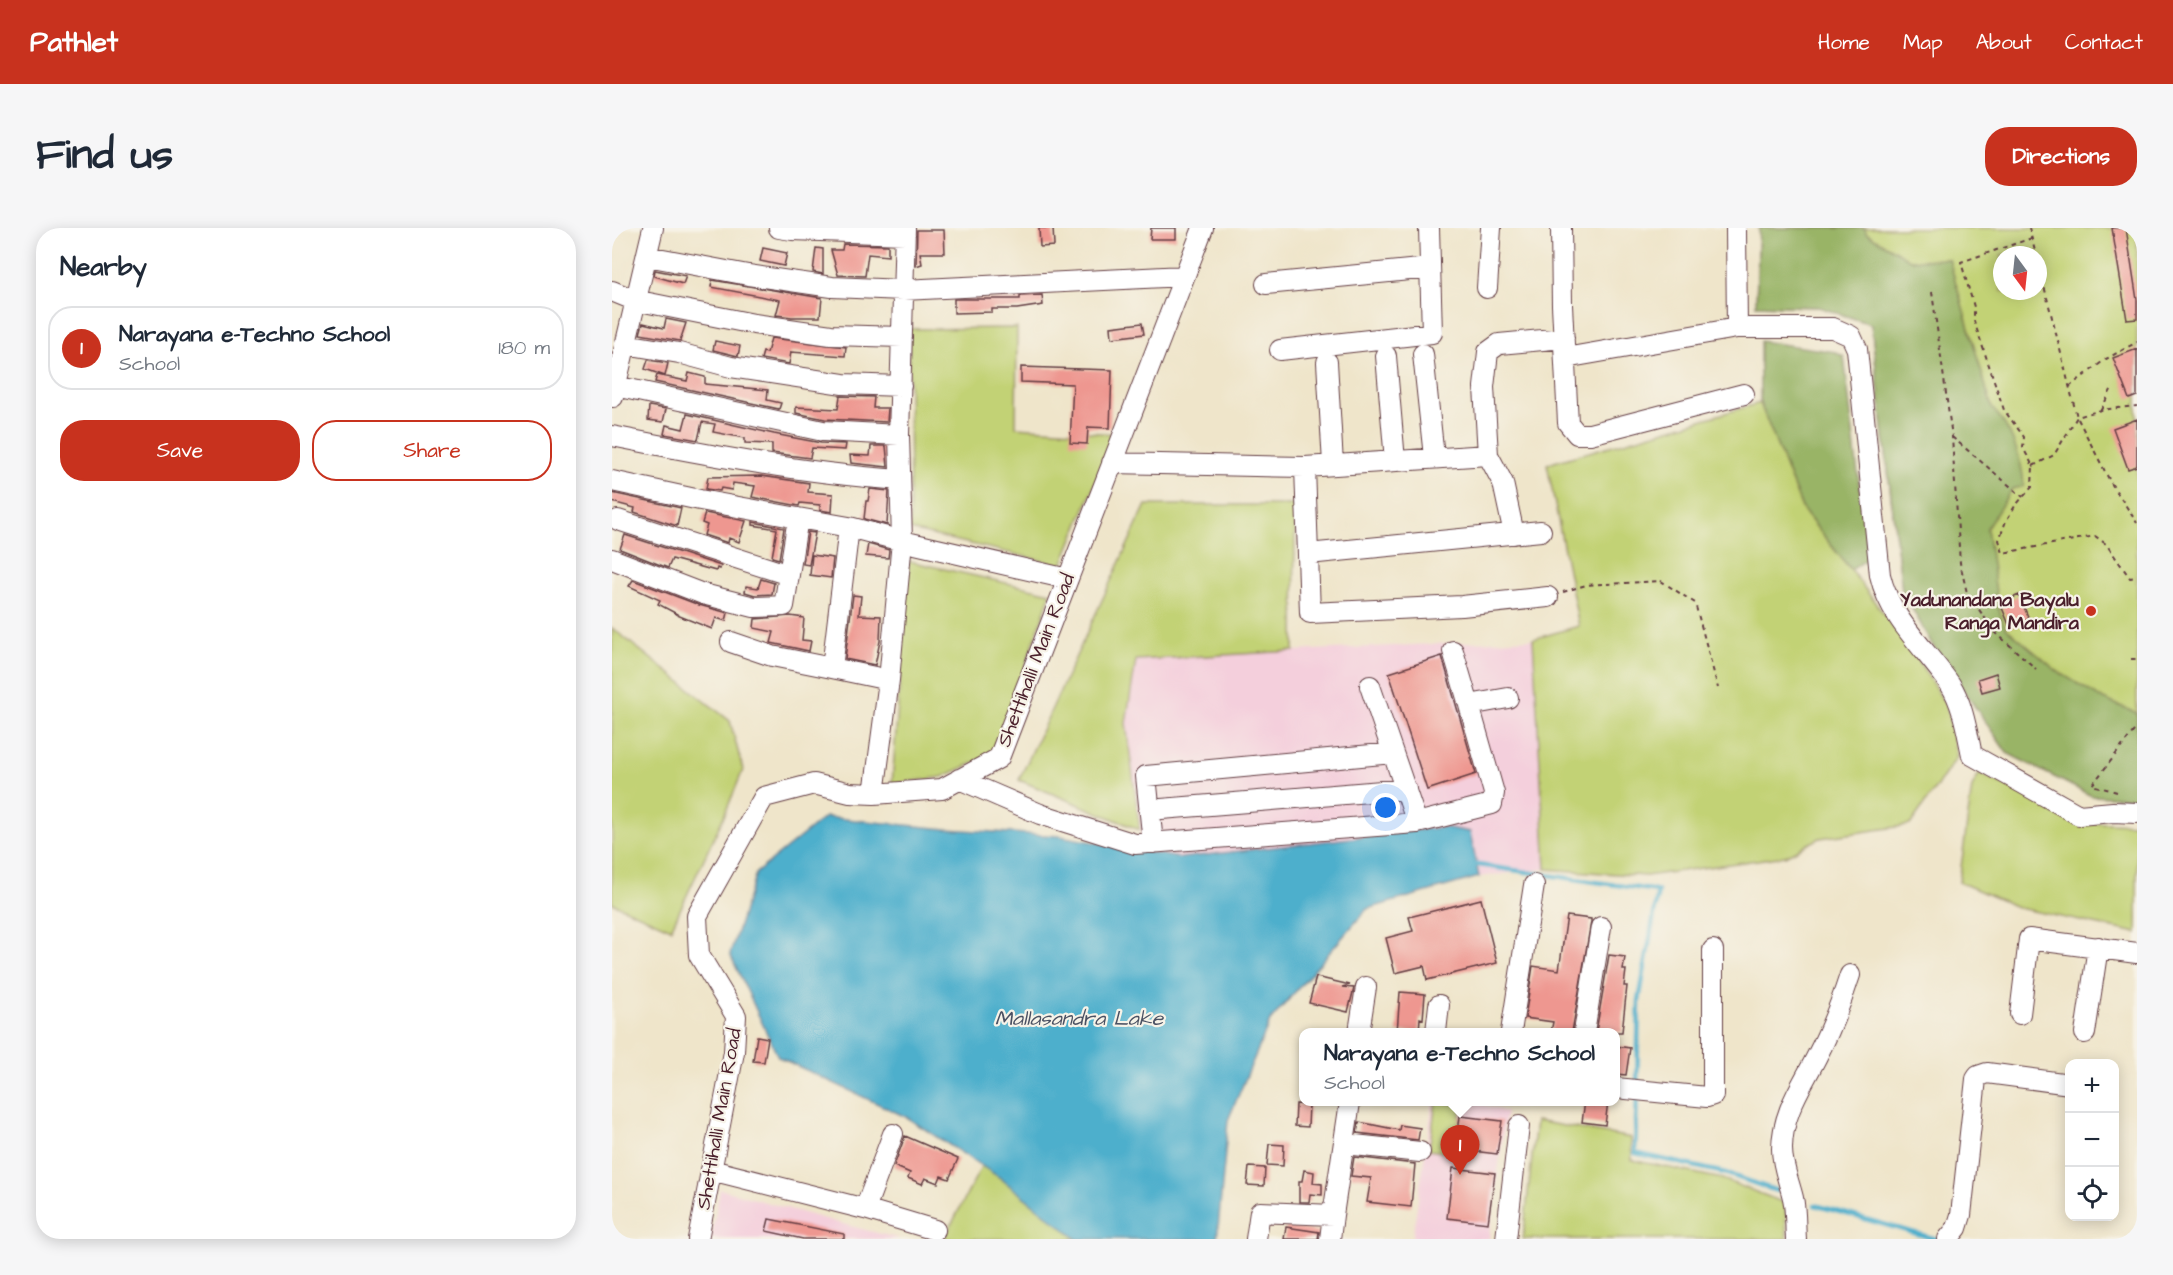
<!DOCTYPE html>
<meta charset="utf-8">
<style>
:root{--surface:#fff;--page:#f6f6f7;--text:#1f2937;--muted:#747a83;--line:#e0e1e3;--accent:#c8321e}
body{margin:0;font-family:"Architects Daughter",sans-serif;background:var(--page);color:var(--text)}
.controls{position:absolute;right:18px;bottom:18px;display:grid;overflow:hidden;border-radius:12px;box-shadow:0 3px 15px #0003}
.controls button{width:54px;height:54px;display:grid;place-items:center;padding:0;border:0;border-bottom:2px solid var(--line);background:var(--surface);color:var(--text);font:30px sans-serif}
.compass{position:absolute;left:1381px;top:18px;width:54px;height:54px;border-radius:50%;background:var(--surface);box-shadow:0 3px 15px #0003;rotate:165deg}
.you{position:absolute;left:774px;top:580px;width:21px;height:21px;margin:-15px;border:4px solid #fff;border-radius:50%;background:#1a73e8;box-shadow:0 0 0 9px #1a73e833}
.badge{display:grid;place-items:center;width:39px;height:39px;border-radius:50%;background:var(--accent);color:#fff;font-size:20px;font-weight:700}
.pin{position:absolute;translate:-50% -50px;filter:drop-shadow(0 2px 3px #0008)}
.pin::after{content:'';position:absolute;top:32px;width:21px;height:18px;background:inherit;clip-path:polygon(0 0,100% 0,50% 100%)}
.popup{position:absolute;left:687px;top:800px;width:321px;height:78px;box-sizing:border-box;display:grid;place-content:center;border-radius:12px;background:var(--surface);filter:drop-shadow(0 2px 4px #0005);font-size:20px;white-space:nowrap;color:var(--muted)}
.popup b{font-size:22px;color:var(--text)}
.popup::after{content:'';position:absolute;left:50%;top:100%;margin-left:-12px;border:12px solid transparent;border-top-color:var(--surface)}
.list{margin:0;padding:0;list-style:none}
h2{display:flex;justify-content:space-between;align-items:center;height:78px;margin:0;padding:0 24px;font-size:26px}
h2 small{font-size:20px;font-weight:400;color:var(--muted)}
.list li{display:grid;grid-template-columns:39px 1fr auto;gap:18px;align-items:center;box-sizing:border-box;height:84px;margin:0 12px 12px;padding:0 12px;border:2px solid var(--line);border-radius:24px}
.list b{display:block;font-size:22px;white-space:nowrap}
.list p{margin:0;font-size:20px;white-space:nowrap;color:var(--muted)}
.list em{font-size:20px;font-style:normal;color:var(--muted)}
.actions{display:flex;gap:12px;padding:18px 24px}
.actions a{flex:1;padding:14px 0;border:2px solid var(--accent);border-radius:24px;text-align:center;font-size:21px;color:var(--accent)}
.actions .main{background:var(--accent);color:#fff}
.icon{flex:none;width:33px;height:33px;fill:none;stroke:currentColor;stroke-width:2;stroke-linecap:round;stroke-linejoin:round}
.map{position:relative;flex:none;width:1525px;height:1011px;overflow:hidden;border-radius:24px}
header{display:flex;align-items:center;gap:36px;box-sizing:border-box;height:84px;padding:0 30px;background:var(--accent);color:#fff}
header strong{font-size:28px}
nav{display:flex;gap:33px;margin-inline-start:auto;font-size:21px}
.intro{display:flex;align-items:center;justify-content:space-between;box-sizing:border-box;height:144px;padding:0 36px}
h1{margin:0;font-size:42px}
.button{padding:15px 27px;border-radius:24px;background:var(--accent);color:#fff;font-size:21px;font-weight:700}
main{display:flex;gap:36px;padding:0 36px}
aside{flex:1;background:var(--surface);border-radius:24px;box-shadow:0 3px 15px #0003}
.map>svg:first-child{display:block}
.built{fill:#f4cfdc}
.green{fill:#c2d274;stroke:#867850;stroke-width:1.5;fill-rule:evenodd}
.forest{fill:#99b466;stroke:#726a48;stroke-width:1.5}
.water{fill:#4dafcc;stroke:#4c677c;stroke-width:1.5}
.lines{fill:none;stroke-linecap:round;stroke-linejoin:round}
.stream{stroke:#4dafcc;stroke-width:4.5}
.building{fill:#ee9790}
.minor-casing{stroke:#633d43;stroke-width:22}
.path{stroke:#633d43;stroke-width:2;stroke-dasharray:4.5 4.5;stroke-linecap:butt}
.minor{stroke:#fff;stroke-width:20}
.poi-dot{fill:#c8321e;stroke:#f7f3e8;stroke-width:2}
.labels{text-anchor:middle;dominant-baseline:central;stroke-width:4.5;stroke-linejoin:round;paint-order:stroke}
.poi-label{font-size:20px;font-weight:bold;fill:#4a1f2b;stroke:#f7f3e8;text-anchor:end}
.street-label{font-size:20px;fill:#4a1f2b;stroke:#f7f3e8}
.water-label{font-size:21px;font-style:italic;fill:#4b5163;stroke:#f7f3e8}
</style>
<header>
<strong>Pathlet</strong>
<nav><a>Home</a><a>Map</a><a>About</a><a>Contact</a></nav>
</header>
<div class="intro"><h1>Find us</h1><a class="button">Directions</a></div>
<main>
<aside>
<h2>Nearby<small></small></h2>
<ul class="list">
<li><span class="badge">1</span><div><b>Narayana e-Techno School</b><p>School</p></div><em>180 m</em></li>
</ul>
<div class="actions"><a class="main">Save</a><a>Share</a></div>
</aside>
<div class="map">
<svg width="1525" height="1011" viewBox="0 0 1525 1011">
<rect width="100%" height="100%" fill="#f7f3e8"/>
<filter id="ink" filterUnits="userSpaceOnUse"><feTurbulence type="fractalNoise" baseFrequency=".0167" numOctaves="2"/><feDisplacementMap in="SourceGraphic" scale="12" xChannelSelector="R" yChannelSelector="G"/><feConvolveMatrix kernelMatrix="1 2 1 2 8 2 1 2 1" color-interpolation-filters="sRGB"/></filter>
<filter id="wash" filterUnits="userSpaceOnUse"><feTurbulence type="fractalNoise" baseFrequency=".008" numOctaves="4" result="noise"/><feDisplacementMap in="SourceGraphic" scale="24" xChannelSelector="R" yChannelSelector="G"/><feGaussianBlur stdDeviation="1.35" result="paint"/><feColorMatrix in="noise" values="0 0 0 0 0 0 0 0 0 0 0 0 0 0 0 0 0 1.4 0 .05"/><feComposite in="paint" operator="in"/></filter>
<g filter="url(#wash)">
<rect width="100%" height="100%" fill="#efe5ca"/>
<path class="built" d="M921,411l13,230 -67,8 -9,-44 -290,25 -37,-7 -17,-128 10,-64z
M821,874h42l31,10 -17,127h-77z
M108,961l119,34 61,16h-189z"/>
<path class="green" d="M1147,0h378v570l-45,-2 -85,-43 -75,-109 -30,-54 -31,-266 -52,-17 -63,-2zM1390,27h36v36h-36z
M405,100l-1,99 99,7 -53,131 -152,-35 -1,-201z
M1148,175l43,107 48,60 67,90 28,45 11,52 -47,68 -90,13 -35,18 -139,20 -100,-7 -13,-230 46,-13 -32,-162z
M534,277h149l-1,146 -158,9 -10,63 14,107 -121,-50z
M297,333l142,32 -57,161 -52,23 -50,7z
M0,400l118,93 13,49 -19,46 -53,113 -59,-26z
M1368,545l100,49 57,2v109l-118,-25 -60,-26 13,-95z
M824,874l26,2 -7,50 -26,-4z
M924,893l95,17 1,22 90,19 63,24 2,36h-264z
M370,937l17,12 78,62h-133z"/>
<path class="forest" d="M1147,0h106l1,5 44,27 39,-1 43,149c19,20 30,50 32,78l-12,3 -25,39 11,79 8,21 51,43 44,27 36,15v85l-45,-2 -85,-43 -75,-109 -30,-54 -31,-266 -52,-17 -63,-2z
M1148,113l76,11 8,5 24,201 -17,12 -48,-60 -43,-107z"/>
<path class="water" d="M213,589l121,12 114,7 120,22 264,-31 26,5 9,45 -112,32 -97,112 -42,99 -11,119h-140l-78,-62 -93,-60 -128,-60 -48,-103 26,-81z"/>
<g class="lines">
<path class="stream" d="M859,636l187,27 -19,110 -2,84
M1025,866l-2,59 90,20 52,18
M1203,977l121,34"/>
</g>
<g id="blocks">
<path class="building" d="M427,0h14l1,18 -14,1z
M539,0h25v11h-26z
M1500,0h14l11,72v19l-10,1z
M305,2h27l1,23h-25l2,11 -6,2z
M231,16l45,1v11l-20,-2 -3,22 -27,-1 -7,-25h11z
M151,20l24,5 -3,13 -24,-5z
M204,20l7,1v25l-10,-2z
M43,42l31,6 -3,8 -29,-8z
M100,52l110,18 -2,19h-28l-16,-2 4,-15 -69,-13z
M430,67l1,10 -26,4h-25v3l-38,1v-14h66v-3z
M54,91l20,4 -6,18 -40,-7 3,-11 21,5z
M530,95l2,11 -32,4 -1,-11z
M159,110l75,9 -1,9 -54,-4 -2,12 -28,-5 2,-7 4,1z
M103,113l25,5 -2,10 -25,-6z
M1525,121v47l-8,3 -16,-41z
M36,132l20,3 -3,13 -20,-7z
M409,139l91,3 -2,58 -22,-1 -1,17 -17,-1 3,-59 -52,-2z
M77,145l16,4v7l63,6 -1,10 14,3 -2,6 -124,-27 2,-7 30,6z
M228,168l34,1 -1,11h15l-1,14 -62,-3 -29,-6v-6l42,2z
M37,178l17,3 -3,13 -15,-2z
M75,186l87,20 47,9 25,1 -1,6 -33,-2 -2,10 -38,-5v-9l-27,-1v-5l-32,-6 2,-8 -13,-2 -4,18 -34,-6 2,-9 17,4z
M1525,191v47l-9,3 -15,-41z
M259,218h15l2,21 -37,-4 -1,-8 20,1z
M149,248l48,7 -1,9 25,2 -1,18 -12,-2v-5l-20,-2 -1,3 -47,-9 3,-11 -22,-3 -1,7 -11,-2 -1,3 -14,-2 2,-12z
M258,261l19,2 -2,34 -23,-6 2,-18h2z
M0,265l69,15 -4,18 -43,-14 1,-4 -23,-6z
M93,285l41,8 -7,21 -10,-4 -1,5 -24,-8 3,-10 -5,-2z
M141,294l31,6 -5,31 -7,-2 5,-28 -24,-4z
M196,304l7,1 -6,32 -6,-1z
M13,307l96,31 -1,3 -3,-1 -1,3 -44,-12 -4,9 -48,-19z
M256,316l21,6 -1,8 -22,-2z
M200,327l21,3 -2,20 -21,-3z
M149,351l13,4 -2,11 -17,1 -10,-3 1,-6 12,2z
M21,352l66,25 29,8 -2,8 -10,-3 -4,11 -35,-14v-1l-19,-10 2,-4 -31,-14z
M241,367l8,1 -2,19 22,1 -1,25 -5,24 -30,-6z
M1407,367l10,24 -19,8 -10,-24z
M178,388l14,2 -2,22 9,1 -2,10 -38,-8 3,-11 -20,-4 1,-9z
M830,428l34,118 -49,16 -38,-117z
M1384,445l4,14 -18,5 -4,-13z
M869,671l16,64 -70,17 -3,-14 -29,7 -9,-35 27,-7 -4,-14z
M955,688l24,3v3l-19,110h-21l2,-10 -28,-4 8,-52 26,4z
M997,727l16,2 -2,13h3l-2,16h3l-5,46h-26z
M704,749l34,8 -8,2 12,1 -6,24 -39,-9z
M788,764l25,2 -2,25 -3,-1 -1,14h-22z
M145,808l11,2 -4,24 -11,-1z
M1004,818l14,2 -4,27 -10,-1z
M973,873h23l-3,24 -23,-3z
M684,876l13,1 -1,22 -13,-1z
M848,888l42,5 -5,33 -41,-5z
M747,894l40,8 1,-5 20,3 -2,12 -61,-7z
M293,908l53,23 -9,20 -8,-3 -3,7 -13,-5 -3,6 -14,-6 2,-5 -16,-7z
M657,916l15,1 -1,21 -16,-1z
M742,929l61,7 -4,43 -44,-5 4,-24 -20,-2z
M637,939l16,1 -1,18 -17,-1z
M841,940l42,5 -7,50 -41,-5z
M692,942l10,2 -1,11 9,1v11l-12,-1 -1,8h-10v-21h3z
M157,991l75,15v5h-41l-37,-8z
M674,999l33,5 -1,7h-34z"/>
</g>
</g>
<g filter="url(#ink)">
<use href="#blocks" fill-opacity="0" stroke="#633d43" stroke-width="1.5"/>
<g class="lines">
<defs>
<path id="minor" d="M167,0l13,2 113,4
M293,0l-6,207 3,106 166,38
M949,0l1,77 6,118 9,11h13l154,-40
M1124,0l1,100
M35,28l101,19 84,12 71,3 281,-14
M654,56l164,-16
M875,60l4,-60
M0,63l22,9 120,24 77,11 71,2
M13,116l54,9 52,14 112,17 58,2
M668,122l152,-17 -3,-105
M811,126l11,103
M774,128l9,105
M953,130l172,-30h96l18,8 6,13 23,226c10,44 45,73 70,109 13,20 17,48 22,71l107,60 34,-3 24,1
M715,134l6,102
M3,158l208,45 76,4
M1,169l40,-169
M0,208c95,19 191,37 288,44
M500,235l193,4 183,-12
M693,239l5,146 152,-7 86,-9
M0,253l88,19 98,18
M6,292l171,55
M237,299l53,14 -13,139 -15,114
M902,306l-11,-51 -15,-28 -4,-68 4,-35 11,-8 65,-6
M696,326l233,-23
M0,331l91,35 51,13 30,-1 14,-88 51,9 -17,141 -60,-12 -41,-14
M841,423l16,54
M220,440l57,12
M758,458l47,137
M347,551l81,35 95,30 282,-21 75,-19 2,-11 -25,-88 39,-7
M537,582l257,-21
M541,615l-7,-67 247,-23
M1408,786l9,-75 108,14
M747,804l7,-45
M824,804l3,-27
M899,804l23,-147
M972,804l17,-105
M1473,805l13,-86
M1004,860l91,9 6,-2v-145
M733,916l75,8
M99,942l154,39 28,-75
M253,981l70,21
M721,987l17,-113
M86,1011l36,-187 2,-36 -37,-61 -2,-39 67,-119 50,-13 36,9 24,1 68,-5 57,-31 204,-530
M644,1011l4,-27 73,3 -3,24
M894,1011l13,-113
M1184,1011c-1,-13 0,-28 -3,-41 -4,-17 -11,-32 -11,-49 0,-36 20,-63 35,-93 14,-27 24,-53 33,-81
M1336,1011l9,-11 4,-13 15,-136 2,-3 9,-3 83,11"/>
</defs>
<use href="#minor" class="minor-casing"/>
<path class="path" d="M1417,0l7,27
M1420,10l-71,24 13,45v14l30,89 20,27 -1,11 10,18 -1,21 -17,19 -9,15 -7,19 4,13 92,-17 11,8 24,34 7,-1
M1426,34l39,155 34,66 26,40
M1320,64l20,145 8,126 7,30 28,39 41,37
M1457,159l37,-28 31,-17
M1489,182l11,-22
M1340,209l71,60
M1421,238l21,-11 23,-38 24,-7 36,-4
M951,364l23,-7 75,-4 34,22 23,85
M1519,431h6
M1505,564l-25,-7 45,-58"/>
<use href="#minor" class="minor"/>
</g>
</g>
<circle class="poi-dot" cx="1479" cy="383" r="6"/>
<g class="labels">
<g class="poi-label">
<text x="1467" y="372">Yadunandana Bayalu<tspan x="1467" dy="23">Ranga Mandira</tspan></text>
</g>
<g class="street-label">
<text transform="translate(424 432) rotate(-69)">Shettihalli Main Road</text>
<text transform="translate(107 891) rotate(-80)">Shettihalli Main Road</text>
</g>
<g class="water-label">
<text x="467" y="790">Mallasandra Lake</text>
</g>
</g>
</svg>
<div class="controls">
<button>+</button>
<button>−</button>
<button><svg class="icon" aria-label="locate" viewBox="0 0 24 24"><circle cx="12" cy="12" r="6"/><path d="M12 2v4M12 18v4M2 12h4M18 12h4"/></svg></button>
</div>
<svg class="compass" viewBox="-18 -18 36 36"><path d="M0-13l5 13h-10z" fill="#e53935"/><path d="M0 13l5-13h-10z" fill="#747a83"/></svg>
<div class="you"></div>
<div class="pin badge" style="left:848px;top:947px">1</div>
<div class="popup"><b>Narayana e-Techno School</b>School</div>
</div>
</main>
